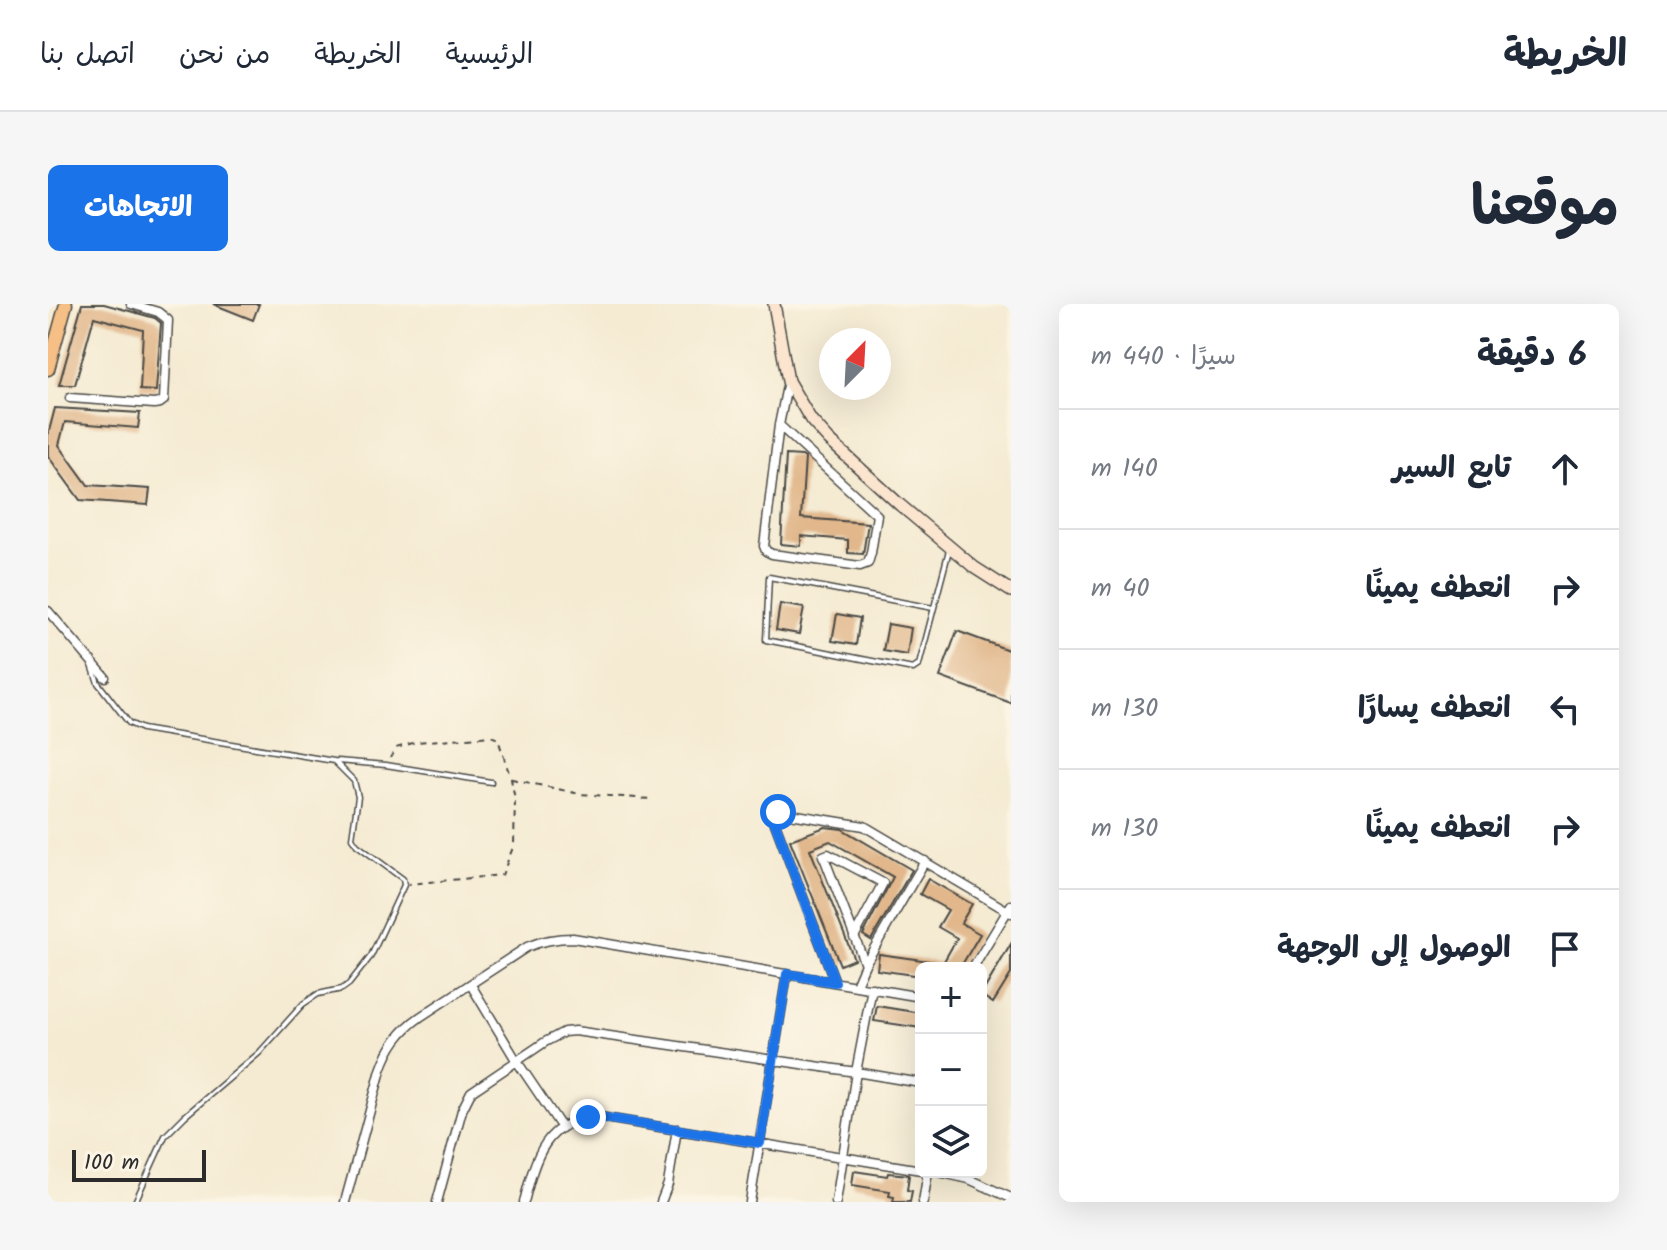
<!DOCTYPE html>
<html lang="ar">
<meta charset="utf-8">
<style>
:root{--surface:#fff;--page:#f6f6f7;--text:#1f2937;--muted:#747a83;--line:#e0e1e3;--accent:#1a73e8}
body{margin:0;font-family:Kalam,"Playpen Sans Arabic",sans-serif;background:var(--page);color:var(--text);direction:rtl}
.controls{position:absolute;right:24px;bottom:24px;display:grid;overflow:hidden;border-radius:12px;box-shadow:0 8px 32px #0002}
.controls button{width:72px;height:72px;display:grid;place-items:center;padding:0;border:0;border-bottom:2px solid var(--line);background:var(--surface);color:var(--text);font:40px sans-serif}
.compass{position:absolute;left:771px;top:24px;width:72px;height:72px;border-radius:50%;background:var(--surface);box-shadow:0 8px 32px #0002;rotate:24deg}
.scale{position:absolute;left:24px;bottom:20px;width:134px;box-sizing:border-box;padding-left:8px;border:4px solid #2b2b2b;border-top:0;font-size:22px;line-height:28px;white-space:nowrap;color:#2b2b2b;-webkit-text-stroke:6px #fcf5e5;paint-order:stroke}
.stop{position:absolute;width:24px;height:24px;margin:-18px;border:6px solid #1a73e8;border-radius:50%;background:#fff}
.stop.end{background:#1a73e8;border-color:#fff;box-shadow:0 2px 8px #0008}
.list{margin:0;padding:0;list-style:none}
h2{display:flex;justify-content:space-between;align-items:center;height:104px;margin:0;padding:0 32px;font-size:34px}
h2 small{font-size:26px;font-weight:400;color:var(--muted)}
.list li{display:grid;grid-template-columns:52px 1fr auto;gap:24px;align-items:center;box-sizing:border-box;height:120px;padding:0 32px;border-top:2px solid var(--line)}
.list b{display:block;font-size:30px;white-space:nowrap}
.list em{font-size:26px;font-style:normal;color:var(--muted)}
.icon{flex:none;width:44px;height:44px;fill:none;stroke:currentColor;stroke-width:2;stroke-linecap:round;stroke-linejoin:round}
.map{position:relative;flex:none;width:963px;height:898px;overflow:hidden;direction:ltr;border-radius:12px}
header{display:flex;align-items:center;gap:48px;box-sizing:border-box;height:112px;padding:0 40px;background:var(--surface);border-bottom:2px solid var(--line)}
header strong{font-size:38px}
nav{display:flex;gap:44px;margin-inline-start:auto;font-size:28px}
.intro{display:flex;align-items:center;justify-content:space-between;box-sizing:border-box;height:192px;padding:0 48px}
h1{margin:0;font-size:56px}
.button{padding:20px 36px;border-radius:12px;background:var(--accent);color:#fff;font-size:28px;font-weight:700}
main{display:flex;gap:48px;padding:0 48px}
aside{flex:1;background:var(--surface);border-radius:12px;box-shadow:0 8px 32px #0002}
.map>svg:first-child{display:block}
.building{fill:#e1b78b}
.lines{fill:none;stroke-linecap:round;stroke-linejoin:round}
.service-casing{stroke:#494844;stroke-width:7}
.minor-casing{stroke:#494844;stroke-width:11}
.secondary-casing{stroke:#494844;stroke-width:14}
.primary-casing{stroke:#494844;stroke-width:15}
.path{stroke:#494844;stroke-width:2;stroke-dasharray:6 6;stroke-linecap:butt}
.service{stroke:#fff;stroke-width:4}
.minor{stroke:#fff;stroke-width:8}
.secondary{stroke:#fbe5cf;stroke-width:11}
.primary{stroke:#f5bf86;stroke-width:12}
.route{stroke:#1a73e8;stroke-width:10}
</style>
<header>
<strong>الخريطة</strong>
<nav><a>الرئيسية</a><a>الخريطة</a><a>من نحن</a><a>اتصل بنا</a></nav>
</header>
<div class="intro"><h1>موقعنا</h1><a class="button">الاتجاهات</a></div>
<main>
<aside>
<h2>6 دقيقة<small>سيرًا · 440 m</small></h2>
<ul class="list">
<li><svg class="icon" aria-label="ahead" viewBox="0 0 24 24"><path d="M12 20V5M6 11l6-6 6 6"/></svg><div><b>تابع السير</b></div><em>140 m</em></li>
<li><svg class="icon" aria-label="right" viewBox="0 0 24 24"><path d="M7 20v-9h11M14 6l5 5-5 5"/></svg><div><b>انعطف يمينًا</b></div><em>40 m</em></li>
<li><svg class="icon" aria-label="left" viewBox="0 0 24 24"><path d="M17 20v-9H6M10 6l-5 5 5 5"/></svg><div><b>انعطف يسارًا</b></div><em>130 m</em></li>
<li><svg class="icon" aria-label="right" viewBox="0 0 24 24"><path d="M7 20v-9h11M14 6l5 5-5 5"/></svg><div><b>انعطف يمينًا</b></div><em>130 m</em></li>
<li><svg class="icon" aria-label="arrive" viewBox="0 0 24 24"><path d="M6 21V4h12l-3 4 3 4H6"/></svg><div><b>الوصول إلى الوجهة</b></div></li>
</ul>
</aside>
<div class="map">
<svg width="963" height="898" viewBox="0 0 963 898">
<rect width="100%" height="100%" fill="#fcf5e5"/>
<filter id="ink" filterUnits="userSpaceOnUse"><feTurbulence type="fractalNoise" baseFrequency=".0125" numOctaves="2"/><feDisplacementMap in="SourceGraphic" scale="16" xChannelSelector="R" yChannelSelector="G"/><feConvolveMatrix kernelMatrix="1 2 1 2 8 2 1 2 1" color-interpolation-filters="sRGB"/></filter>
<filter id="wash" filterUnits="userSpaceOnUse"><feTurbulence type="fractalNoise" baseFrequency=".006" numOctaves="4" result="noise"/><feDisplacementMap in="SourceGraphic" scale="32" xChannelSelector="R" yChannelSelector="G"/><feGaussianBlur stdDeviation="1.8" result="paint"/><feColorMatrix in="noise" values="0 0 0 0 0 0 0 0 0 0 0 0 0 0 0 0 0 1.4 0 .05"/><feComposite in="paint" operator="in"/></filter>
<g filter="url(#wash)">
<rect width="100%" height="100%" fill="#f5ebd3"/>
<g id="blocks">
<path class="building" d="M34,0h22l51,14 6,5 -5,68 -16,-1 3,-60 -49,-13 -19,68h-16z
M165,0h46l-6,16z
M7,104l85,5 -2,15 -73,-6 -6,23 29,40 62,4 -2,16 -68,-5 -32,-44v-21z
M738,151l16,1 3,2 -4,60 67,5 -5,31 -15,-1v-13l-47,-4v10l-20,-2z
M732,300l24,4 -5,26 -23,-4z
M789,310l23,4 -4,27 -24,-4z
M840,320l23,4 -4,27 -24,-4z
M909,327l54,20v52l-71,-26z
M777,523l17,2 70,41 -41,70 -8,-5 30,-58 -63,-36 -20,8 44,110 -14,6 -50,-125z
M880,575l44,25 -11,19 19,11 -20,34h-39v8l-44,-6 2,-16 64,9 14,-25 -19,-11 10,-17 -28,-16z
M963,640v30l-18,29 -12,-8z
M829,702l44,7v15l-47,-7z
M806,867l33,5 1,-3 21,2 -2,15 5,1 -2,11h-17l1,-5 -5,-1 1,-5 -38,-6z"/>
</g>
</g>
<g filter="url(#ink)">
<use href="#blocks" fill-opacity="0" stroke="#494844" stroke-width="2"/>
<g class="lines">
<defs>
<path id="service" d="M885,304l-164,-31 -3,63 147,29 6,-4 30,-115
M44,361l6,18 31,40 13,6 192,32 20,20 4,16 -6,41 5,7 46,34 1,6 -33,71 -22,28 -7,5 -24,5 -15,10 -44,49 -74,63 -20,20 -30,66
M289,457l49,4 105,17"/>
<path id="minor" d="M22,94l84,6 6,-1 4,-3 4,-80 -10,-8 -27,-8
M731,121l98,90 -6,38 -3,10 -8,3 -88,-12 -6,-3 -2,-5 15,-121 9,-44
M0,307l57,66
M806,633l29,-54 -55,-29 -5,2 2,4 40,104
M925,664l38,-63
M787,678l-62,-164 1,-4 4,-2 86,14 147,87
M423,681l45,75 46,68
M808,681l9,-21 60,-103
M824,684l-16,84 65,11
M890,868l31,7 42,19
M297,898l36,-132c8,-23 19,-39 39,-53l107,-70c16,-7 29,-9 46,-9l348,59
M389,898l25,-92 9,-18 74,-50 19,-10 11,-1 281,41 -20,130
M476,898c11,-43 21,-84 75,-85l322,53
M613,898l7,-18 9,-55
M702,898l37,-228
M875,898l5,-30"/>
<path id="secondary" d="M726,0l14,77 23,39 18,20 71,65 75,63 36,23"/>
<path id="primary" d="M0,65l18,-65"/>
</defs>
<use href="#service" class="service-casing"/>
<use href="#minor" class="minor-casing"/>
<use href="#secondary" class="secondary-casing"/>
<use href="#primary" class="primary-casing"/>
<path class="path" d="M342,454l6,-10 20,-6 75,-6 7,3 13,40 4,20 -1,46 -12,30 -93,9
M464,475l68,15 71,5"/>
<use href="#service" class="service"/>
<use href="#minor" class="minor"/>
<use href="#secondary" class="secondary"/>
<use href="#primary" class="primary"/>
</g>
</g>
<g class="lines" filter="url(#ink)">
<path class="route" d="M540,813h11l161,26 27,-169 48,8 -62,-164 1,-4 4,-2"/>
</g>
</svg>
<div class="controls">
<button>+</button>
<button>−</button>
<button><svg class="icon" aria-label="layers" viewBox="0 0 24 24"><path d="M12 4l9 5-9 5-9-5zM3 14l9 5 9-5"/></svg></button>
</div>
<svg class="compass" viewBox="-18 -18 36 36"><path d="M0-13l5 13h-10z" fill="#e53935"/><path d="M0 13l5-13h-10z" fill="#747a83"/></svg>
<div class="scale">100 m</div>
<div class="stop" style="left:730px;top:508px"></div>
<div class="stop end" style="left:540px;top:813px"></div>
</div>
</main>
